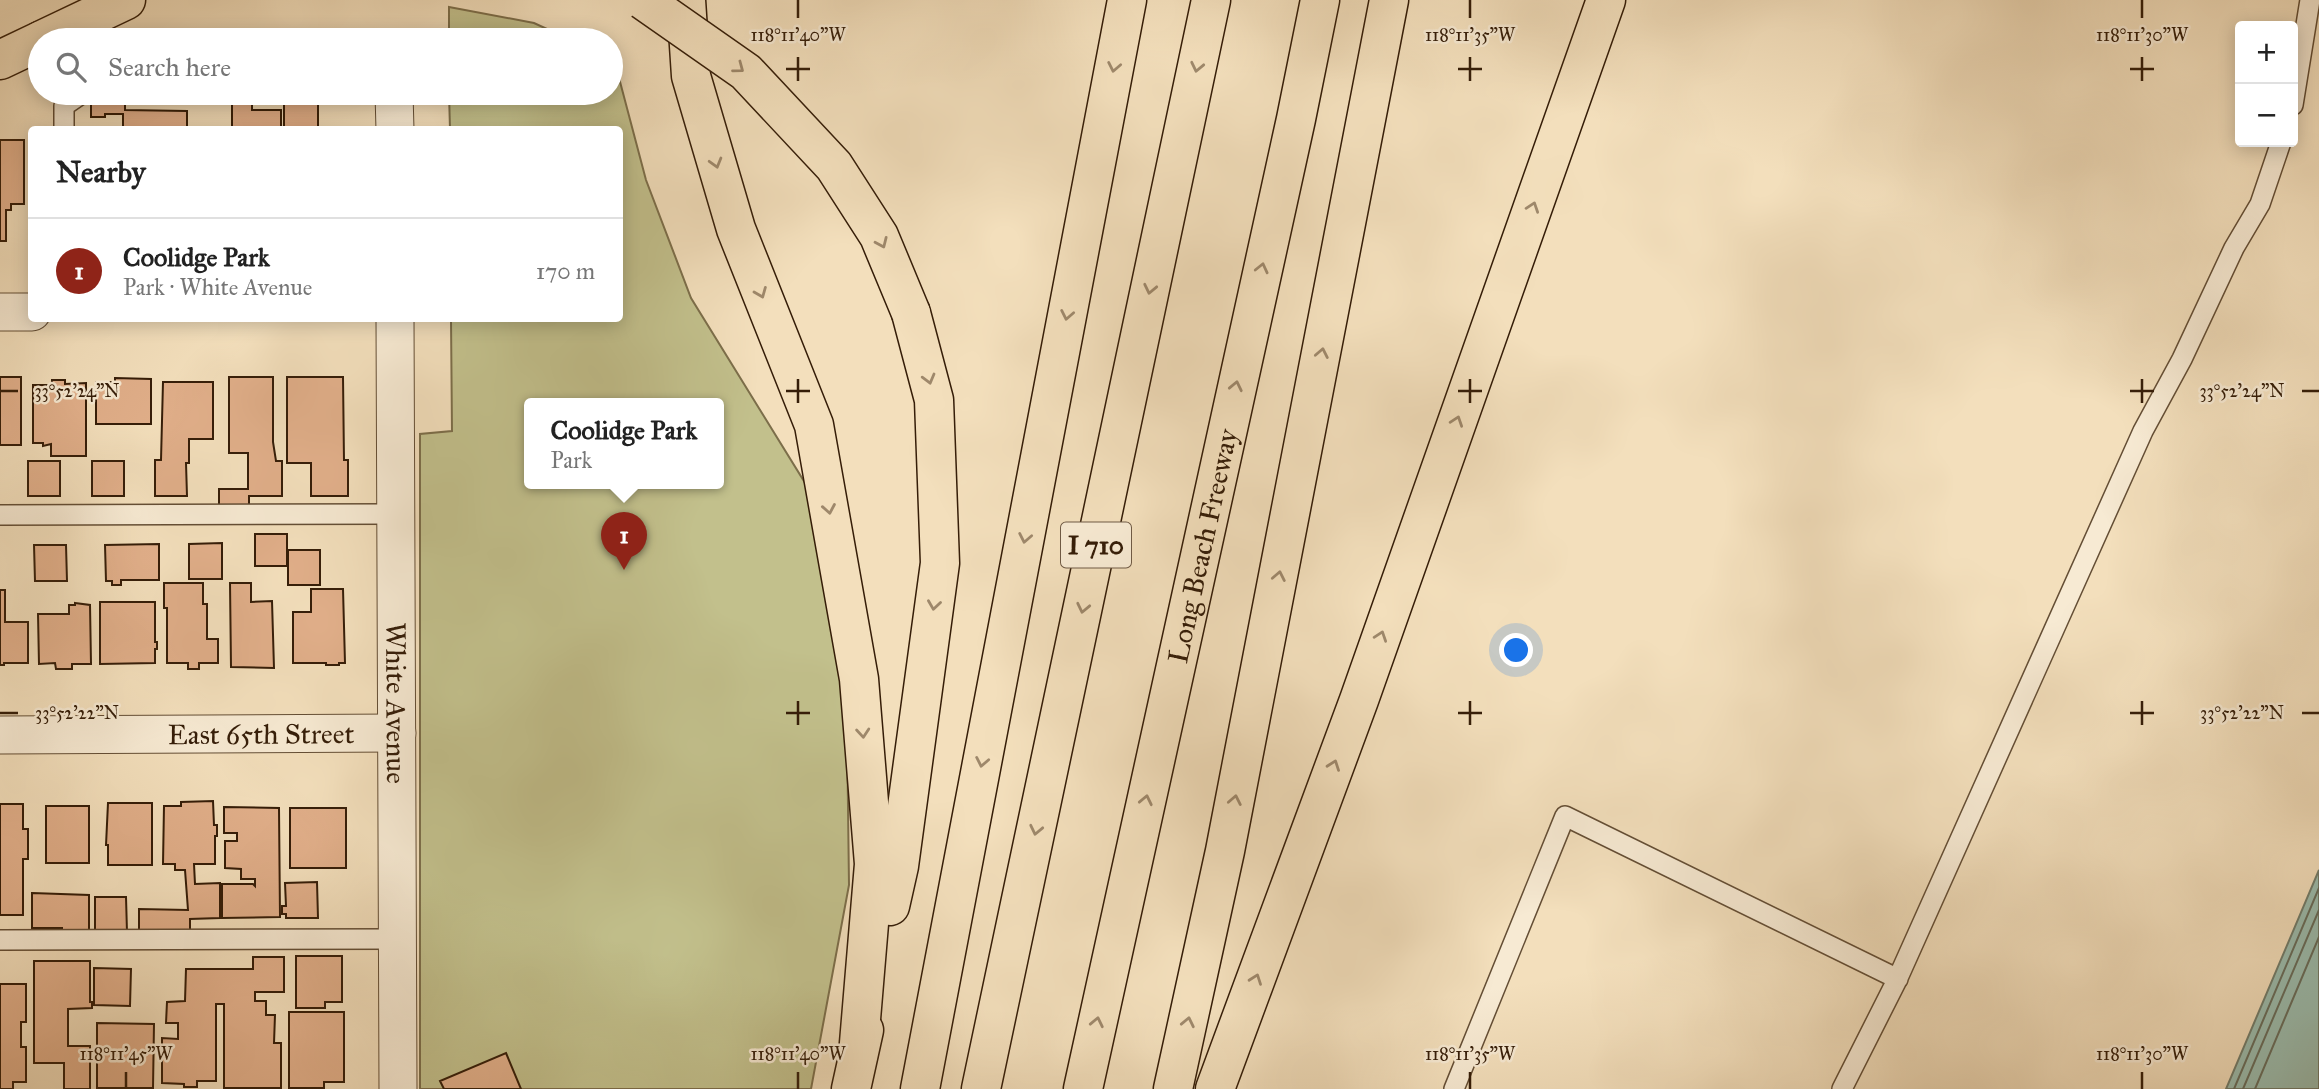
<!DOCTYPE html>
<meta charset="utf-8">
<style>
:root{--surface:#fff;--page:#f6f6f6;--text:#222;--muted:#767676;--line:#e0e0e0;--accent:#8f2418}
body{margin:0;font-family:"IM FELL Great Primer",serif;background:var(--page);color:var(--text)}
.controls{position:absolute;right:21px;top:21px;display:grid;overflow:hidden;border-radius:7px;box-shadow:0 4px 18px #0003}
.controls button{width:63px;height:63px;display:grid;place-items:center;padding:0;border:0;border-bottom:2px solid var(--line);background:var(--surface);color:var(--text);font:35px sans-serif}
.you{position:absolute;left:1517px;top:651px;width:24px;height:24px;margin:-18px;border:5px solid #fff;border-radius:50%;background:#1a73e8;box-shadow:0 0 0 10px #1a73e833}
.badge{display:grid;place-items:center;width:46px;height:46px;border-radius:50%;background:var(--accent);color:#fff;font-size:23px;font-weight:700}
.pin{position:absolute;translate:-50% -58px;filter:drop-shadow(0 2px 4px #0008)}
.pin::after{content:'';position:absolute;top:37px;width:24px;height:21px;background:inherit;clip-path:polygon(0 0,100% 0,50% 100%)}
.popup{position:absolute;left:524px;top:398px;width:200px;height:91px;box-sizing:border-box;display:grid;place-content:center;border-radius:7px;background:var(--surface);filter:drop-shadow(0 2px 5px #0005);font-size:23px;white-space:nowrap;color:var(--muted)}
.popup b{font-size:26px;color:var(--text)}
.popup::after{content:'';position:absolute;left:50%;top:100%;margin-left:-14px;border:14px solid transparent;border-top-color:var(--surface)}
.list{margin:0;padding:0;list-style:none}
h2{display:flex;justify-content:space-between;align-items:center;height:91px;margin:0;padding:0 28px;font-size:30px}
h2 small{font-size:23px;font-weight:400;color:var(--muted)}
.list li{display:grid;grid-template-columns:46px 1fr auto;gap:21px;align-items:center;box-sizing:border-box;height:105px;padding:0 28px;border-top:2px solid var(--line)}
.list b{display:block;font-size:26px;white-space:nowrap}
.list p{margin:0;font-size:23px;white-space:nowrap;color:var(--muted)}
.list em{font-size:23px;font-style:normal;color:var(--muted)}
.icon{flex:none;width:38px;height:38px;fill:none;stroke:currentColor;stroke-width:2;stroke-linecap:round;stroke-linejoin:round}
.map{position:relative;flex:none;width:2319px;height:1089px;overflow:hidden}
.search{position:absolute;background:var(--surface);box-shadow:0 4px 18px #0003;left:28px;top:28px;width:595px;height:77px;display:flex;align-items:center;gap:18px;box-sizing:border-box;padding:0 24px;border-radius:38px;color:var(--muted);font-size:26px}
.panel{position:absolute;background:var(--surface);box-shadow:0 4px 18px #0003;left:28px;top:126px;width:595px;height:196px;border-radius:7px}
.map>svg:first-child{display:block}
.green{fill:#c2c08c;stroke:#7c6e4a;stroke-width:2;fill-rule:evenodd}
.water{fill:#9bbdaf;stroke:#727d6c;stroke-width:2}
.lines{fill:none;stroke-linecap:round;stroke-linejoin:round}
.shore{stroke:#686d5c;stroke-width:2}
.building{fill:#e1af8a;stroke:#351d08;stroke-width:2}
.service-casing{stroke:#644e35;stroke-width:22}
.minor-casing{stroke:#644e35;stroke-width:39}
.motorway-casing{stroke:#351d08;stroke-width:41}
.service{stroke:#f7ead3;stroke-width:19}
.minor{stroke:#f7ead3;stroke-width:37}
.motorway{stroke:#f3dfbc;stroke-width:38}
.motorway-bridge-casing{stroke:#351d08;stroke-width:41;stroke-linecap:butt}
.motorway-bridge{stroke:#f3dfbc;stroke-width:38}
.oneway{stroke:#9e886b}
.ticks{fill:none;stroke:#351d08;stroke-width:2.5}
.labels{text-anchor:middle;dominant-baseline:central;stroke-width:5;stroke-linejoin:round;paint-order:stroke}
.shield{fill:#f7ead3;stroke:#6f5a45;stroke-width:2}
.shield-label{font-size:26px;font-weight:bold;fill:#351d08}
.street-label{font-size:28px;fill:#351d08;stroke:#f7ead3}
.ticks-label{font-size:18px;text-anchor:middle;fill:#351d08;stroke:#f7ead3;stroke-width:5;stroke-linejoin:round;paint-order:stroke}
</style>
<div class="map">
<svg width="2319" height="1089" viewBox="0 0 2319 1089">
<rect width="100%" height="100%" fill="#f3dfbc"/>
<filter id="stains"><feTurbulence type="fractalNoise" baseFrequency=".00286" numOctaves="4"/><feColorMatrix values="0 0 0 0 .2 0 0 0 0 .09 0 0 0 0 .02 0 0 0 .5 -.17"/></filter>
<radialGradient id="worn" r=".72"><stop offset=".6" stop-color="#630" stop-opacity="0"/><stop offset="1" stop-color="#630" stop-opacity=".3"/></radialGradient>
<path class="green" d="M449,7l85,16 37,17h-122z
M611,58l3,1 32,121 45,118 119,193 36,158 3,236 -38,204h-391v-655l32,-3 -1,-112 169,-1v-188l-170,-1 -1,-36h162zM530,404h188v80h-188z"/>
<path class="water" d="M2319,870v219h-93z"/>
<g class="lines">
<path class="shore" d="M2234,1089l85,-201
M2243,1089l76,-179
M2255,1089l64,-152"/>
</g>
<path class="building" d="M91,97h34v13l62,1v19h-64v-16h-18v3h-14z
M232,98h20v12h29v20h-49z
M284,104h34v26h-34z
M0,140h24v64h-13v6h-5v31h-6z
M0,377h21v68h-21z
M229,377h44v65l3,19h6v35h-33v14h-30v-21h29v-36h-19z
M287,377h56l1,83h4v36h-37v-33h-24z
M115,378l36,1v45h-55v-42h19z
M52,380h13v4l21,-1v73h-35v-12l-8,2v-3h-10v-58h19z
M163,382h50v57h-24v24h-3l1,33h-32v-36h6z
M28,461h32v35h-32z
M92,461h32v35h-32z
M255,534h32v32h-32z
M222,543v36h-33v-35z
M159,544v36h-38v5h-9v-4h-6l-1,-36z
M34,545h32l1,36h-32z
M288,550h32v35h-32z
M164,583h39v21h4v35h11v24h-19v6h-11v-6h-21v-55h-3z
M230,583h21v19l21,-1 2,67 -43,-1z
M311,589h32l2,74h-6v2h-13v-2h-33v-51h18z
M0,590h5v32h23v41h-24v2h-4z
M100,602h55v40h2v7h-2v14l-55,1z
M75,603l15,2 1,59h-19v5h-16l-1,-6 -16,1 -1,-50h31v-9h6z
M213,801l1,24h3v11h-2v28h-21l1,20 25,-1v35l-30,1v14h-51v-24l49,1 -3,-40h-10v-6h-12l1,-58h17v-4z
M108,803h44v62h-44v-20h-2z
M0,804h23v25h5v30h-5v56h-23z
M46,806h43v57h-43z
M224,807l55,1 1,109 -58,1v-34h31l2,2v-7h-14v-10l-16,-1v-27h12v-8h-13z
M290,808h56v60h-56z
M317,882l1,36h-32v-4h-4v-8h4l-1,-23z
M32,893l57,2v37h-27v-4h-30z
M95,897h31l1,35h-32z
M296,956h46v46h-17v6h-29z
M253,957h31v35h-29v9h11v14h9l-1,28h7v45h-57v-84h-8v77h-19v6h-13v-3l-22,-1v-45l16,1v-16h-12l1,-21 18,-1 1,-32h67z
M34,961h56v41h2v6l-24,1v37h22v43h-26v-26h-30z
M94,968l37,1 -1,37 -36,-1z
M0,984h26v38h-5v25h5v35h-13v7h-13z
M289,1012h55v70h-20v6h-35z
M97,1023l57,1 -1,64h-56z
M506,1053l15,36h-77l-4,-8z"/>
<g class="lines">
<defs>
<path id="service" d="M2293,105l17,-105
M64,130v-24l19,-13
M0,515l396,-1
M0,940l398,-1
M1454,1089l111,-273 333,163
M1842,1089l55,-109 246,-549 39,-72 52,-111 26,-44 21,-62"/>
<g id="minor">
<path d="M394,93l1,37"/>
<path d="M0,312h32"/>
<path id="s1" d="M395,318l3,771"/>
<path id="s2" d="M0,735l397,-2"/>
</g>
<g id="motorway">
<path d="M686,0l5,76 45,153 78,196 45,254 15,185 -16,191"/>
<path d="M42,40l84,-40"/>
<path d="M0,60l40,-19"/>
<path d="M890,906l9,-40 41,-303 -6,-163 -23,-87"/>
<path d="M851,1089l13,-59"/>
<path d="M920,1089l207,-1089"/>
<path d="M981,1089l230,-1089"/>
<path id="s3" d="M1083,1089l213,-970 24,-119"/>
<path d="M1173,1089l52,-238 164,-851"/>
<path d="M1215,1089l144,-389 247,-700"/>
</g>
</defs>
<use href="#service" class="service-casing"/>
<use href="#minor" class="minor-casing"/>
<use href="#motorway" class="motorway-casing"/>
<use href="#service" class="service"/>
<use href="#minor" class="minor"/>
<use href="#motorway" class="motorway"/>
<defs>
<path id="motorway-bridge" d="M643,0l103,72 88,94 45,70 32,77"/>
</defs>
<use href="#motorway-bridge" class="motorway-bridge-casing"/>
<use href="#motorway-bridge" class="motorway-bridge"/>
</g>
<defs><path id="oneway-chevron" d="M-2-3.5L2.5 0L-2 3.5" fill="none" stroke-width="1.6" stroke-linecap="round" stroke-linejoin="round" transform="scale(1.75)"/></defs>
<g class="oneway">
<use href="#oneway-chevron" transform="translate(1114 67) rotate(101)"/>
<use href="#oneway-chevron" transform="translate(1197 67) rotate(102)"/>
<use href="#oneway-chevron" transform="translate(739 68) rotate(37)"/>
<use href="#oneway-chevron" transform="translate(716 163) rotate(74)"/>
<use href="#oneway-chevron" transform="translate(1533 207) rotate(-71)"/>
<use href="#oneway-chevron" transform="translate(882 243) rotate(66)"/>
<use href="#oneway-chevron" transform="translate(1262 268) rotate(-77)"/>
<use href="#oneway-chevron" transform="translate(1150 289) rotate(102)"/>
<use href="#oneway-chevron" transform="translate(761 293) rotate(68)"/>
<use href="#oneway-chevron" transform="translate(1067 315) rotate(101)"/>
<use href="#oneway-chevron" transform="translate(1322 353) rotate(-79)"/>
<use href="#oneway-chevron" transform="translate(929 379) rotate(75)"/>
<use href="#oneway-chevron" transform="translate(1236 386) rotate(-78)"/>
<use href="#oneway-chevron" transform="translate(1457 421) rotate(-71)"/>
<use href="#oneway-chevron" transform="translate(829 509) rotate(80)"/>
<use href="#oneway-chevron" transform="translate(1025 538) rotate(101)"/>
<use href="#oneway-chevron" transform="translate(1279 576) rotate(-79)"/>
<use href="#oneway-chevron" transform="translate(934 605) rotate(98)"/>
<use href="#oneway-chevron" transform="translate(1083 608) rotate(102)"/>
<use href="#oneway-chevron" transform="translate(1381 636) rotate(-71)"/>
<use href="#oneway-chevron" transform="translate(863 733) rotate(85)"/>
<use href="#oneway-chevron" transform="translate(982 762) rotate(101)"/>
<use href="#oneway-chevron" transform="translate(1334 765) rotate(-70)"/>
<use href="#oneway-chevron" transform="translate(1146 800) rotate(-78)"/>
<use href="#oneway-chevron" transform="translate(1235 800) rotate(-79)"/>
<use href="#oneway-chevron" transform="translate(1036 830) rotate(102)"/>
<use href="#oneway-chevron" transform="translate(1256 979) rotate(-70)"/>
<use href="#oneway-chevron" transform="translate(1097 1022) rotate(-78)"/>
<use href="#oneway-chevron" transform="translate(1188 1022) rotate(-78)"/>
</g>
<path class="ticks" d="M798,0v18M1470,0v18M2142,0v18M798,57v24M1470,57v24M2142,57v24M786,69h24M1458,69h24M2130,69h24M798,379v24M1470,379v24M2142,379v24M0,391h18M786,391h24M1458,391h24M2130,391h24M2302,391h17M798,701v24M1470,701v24M2142,701v24M0,713h18M786,713h24M1458,713h24M2130,713h24M2302,713h17M126,1072v17M798,1072v17M1470,1072v17M2142,1072v17"/>
<g class="labels">
<rect class="shield" x="1061" y="522.5" width="70" height="45" rx="5"/>
<g class="shield-label">
<text x="1096" y="545">I 710</text>
</g>
<g class="street-label">
<text stroke="none"><textPath href="#s3" startOffset="556">Long Beach Freeway</textPath></text>
<text stroke="none"><textPath href="#s1" startOffset="385">White Avenue</textPath></text>
<text stroke="none"><textPath href="#s2" startOffset="261">East 65th Street</textPath></text>
</g>
</g>
<g class="ticks-label">
<text x="798" y="41">118°11'40"W</text>
<text x="1470" y="41">118°11'35"W</text>
<text x="2142" y="41">118°11'30"W</text>
<text x="77" y="397">33°52'24"N</text>
<text x="2242" y="397">33°52'24"N</text>
<text x="77" y="719">33°52'22"N</text>
<text x="2242" y="719">33°52'22"N</text>
<text x="126" y="1060">118°11'45"W</text>
<text x="798" y="1060">118°11'40"W</text>
<text x="1470" y="1060">118°11'35"W</text>
<text x="2142" y="1060">118°11'30"W</text>
</g>
<rect width="100%" height="100%" filter="url(#stains)"/>
<rect width="100%" height="100%" fill="url(#worn)"/>
</svg>
<div class="controls">
<button>+</button>
<button>−</button>
</div>
<div class="you"></div>
<div class="pin badge" style="left:624px;top:570px">1</div>
<div class="popup"><b>Coolidge Park</b>Park</div>
<div class="search"><svg class="icon" aria-label="search" viewBox="0 0 24 24"><circle cx="10" cy="10" r="6"/><path d="M15 15l6 6"/></svg>Search here</div>
<section class="panel">
<h2>Nearby<small></small></h2>
<ul class="list">
<li><span class="badge">1</span><div><b>Coolidge Park</b><p>Park · White Avenue</p></div><em>170 m</em></li>
</ul>
</section>
</div>
